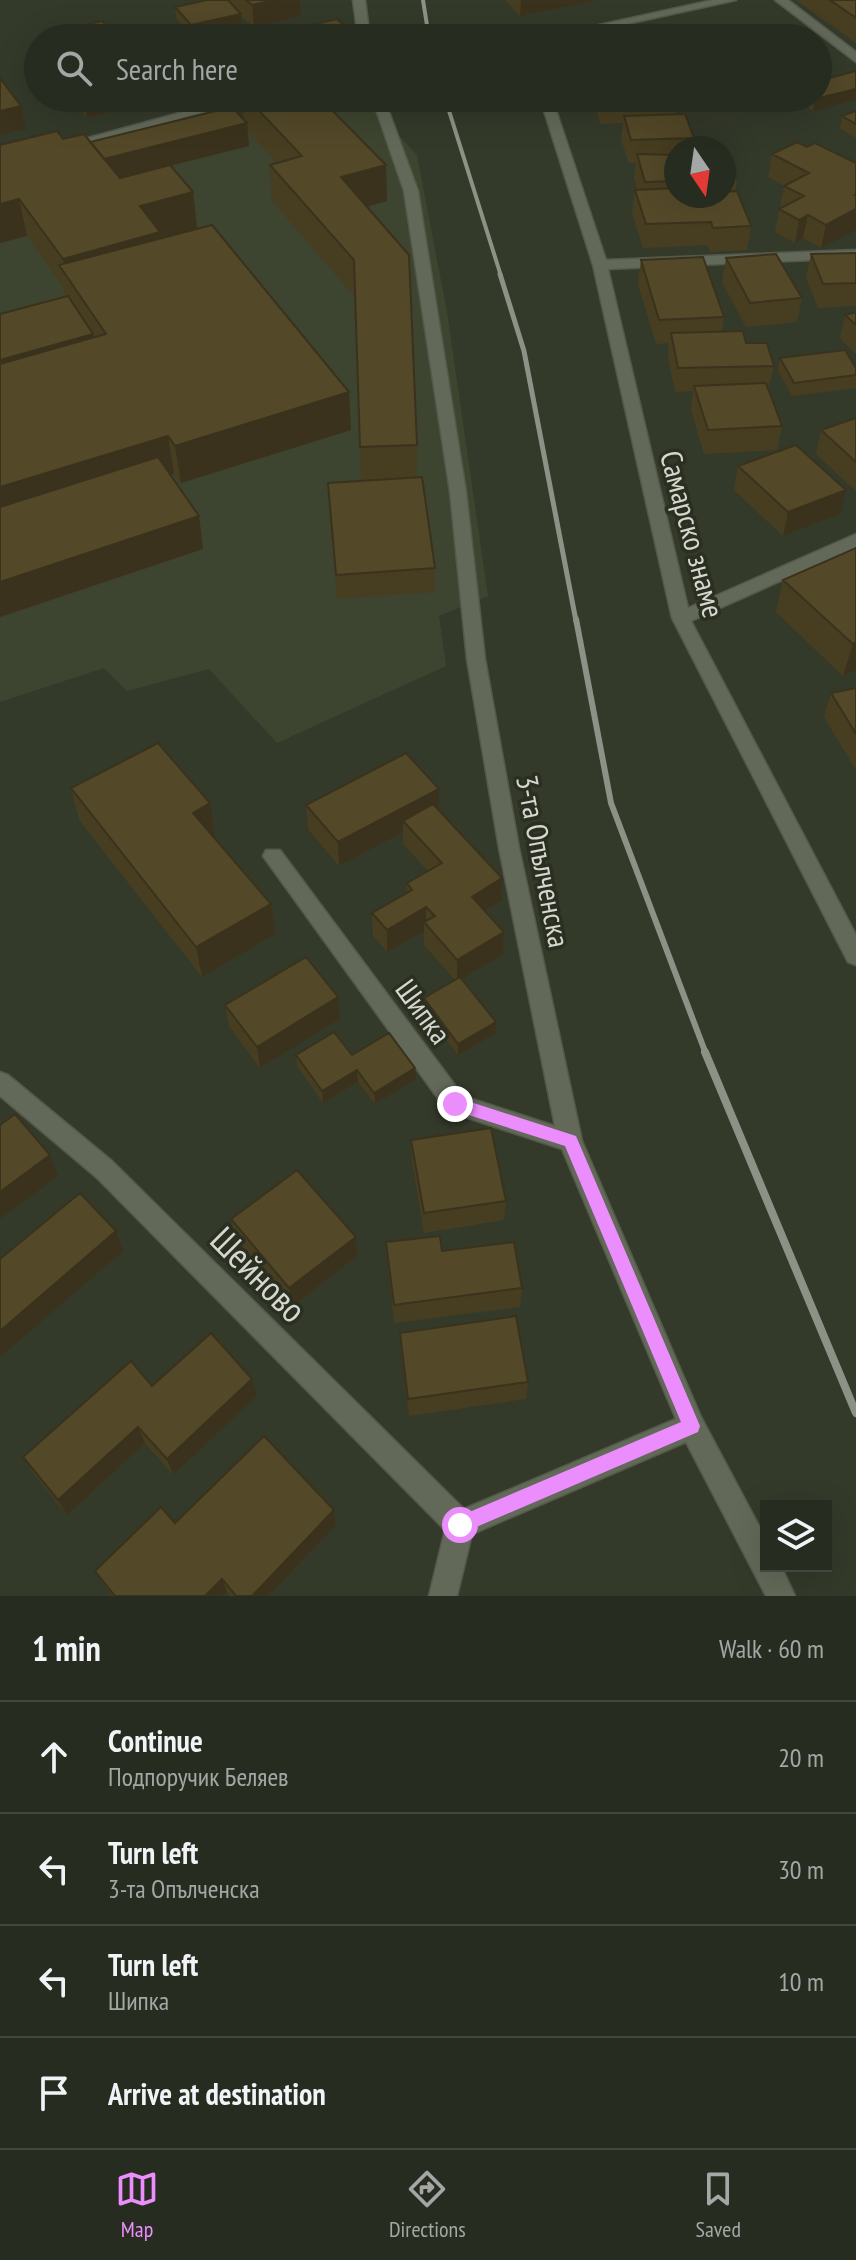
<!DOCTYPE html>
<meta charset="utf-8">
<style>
:root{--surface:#272c20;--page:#2f3429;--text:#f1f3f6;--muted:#a4a7a5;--line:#43483e;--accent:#eb8dfc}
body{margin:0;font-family:"PT Sans Narrow",sans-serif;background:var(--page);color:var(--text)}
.controls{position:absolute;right:24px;bottom:24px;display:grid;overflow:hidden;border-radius:0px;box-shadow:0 8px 32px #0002}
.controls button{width:72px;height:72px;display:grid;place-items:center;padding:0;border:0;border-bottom:2px solid var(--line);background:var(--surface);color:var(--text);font:40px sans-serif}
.compass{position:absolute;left:664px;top:136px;width:72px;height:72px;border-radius:50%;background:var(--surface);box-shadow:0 8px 32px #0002;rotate:167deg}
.stop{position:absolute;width:24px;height:24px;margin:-18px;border:6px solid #eb8dfc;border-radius:50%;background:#fff}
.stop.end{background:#eb8dfc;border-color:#fff;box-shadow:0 2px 8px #0008}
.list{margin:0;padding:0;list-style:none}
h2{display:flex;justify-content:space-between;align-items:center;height:104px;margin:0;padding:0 32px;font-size:34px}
h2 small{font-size:26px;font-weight:400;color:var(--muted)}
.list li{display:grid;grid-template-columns:52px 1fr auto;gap:24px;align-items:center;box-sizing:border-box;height:112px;padding:0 32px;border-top:2px solid var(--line)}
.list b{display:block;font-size:30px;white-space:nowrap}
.list p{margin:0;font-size:26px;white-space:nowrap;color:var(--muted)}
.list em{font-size:26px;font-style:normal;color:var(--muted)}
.icon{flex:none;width:44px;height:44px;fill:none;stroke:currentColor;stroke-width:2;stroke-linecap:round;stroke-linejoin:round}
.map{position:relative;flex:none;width:856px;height:1596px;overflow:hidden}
.search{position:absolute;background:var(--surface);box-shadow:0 8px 32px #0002;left:24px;right:24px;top:24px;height:88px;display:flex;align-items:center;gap:20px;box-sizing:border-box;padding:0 28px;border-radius:44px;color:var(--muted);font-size:30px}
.sheet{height:552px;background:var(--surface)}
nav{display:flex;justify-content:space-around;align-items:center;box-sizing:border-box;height:112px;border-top:2px solid var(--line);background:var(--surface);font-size:22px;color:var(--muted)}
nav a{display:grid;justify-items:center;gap:4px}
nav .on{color:var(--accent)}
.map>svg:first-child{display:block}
.built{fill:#3d442f}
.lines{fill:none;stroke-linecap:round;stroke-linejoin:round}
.minor-casing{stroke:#53584b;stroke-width:3}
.minor{fill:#636958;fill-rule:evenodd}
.rail-far3{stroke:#8d9286;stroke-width:4}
.rail-far2{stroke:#8d9286;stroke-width:5}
.rail-far1{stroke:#8d9286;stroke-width:6}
.rail{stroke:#8d9286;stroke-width:8}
.wall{fill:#473e22}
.shaded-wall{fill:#3a321c}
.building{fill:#534828;stroke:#3a321c;stroke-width:2}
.route{fill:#eb8dfc}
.labels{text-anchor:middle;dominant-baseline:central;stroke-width:7;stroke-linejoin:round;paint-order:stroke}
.street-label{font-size:30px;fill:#d4d8ce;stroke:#2a2f21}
.near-street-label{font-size:36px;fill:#d4d8ce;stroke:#2a2f21}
</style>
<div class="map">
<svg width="856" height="1596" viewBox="0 0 856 1596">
<rect width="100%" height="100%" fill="#343a2a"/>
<path class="built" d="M316,98h48l53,57 30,157 41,284 -49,20 7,50 -169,77 -68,-74 -82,22 -23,-23 -104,34v-520z"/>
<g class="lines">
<defs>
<path id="minor" d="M353,0h12l5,38h-12z
M713,0h23l-173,38h-23z
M775,0h13l68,52v10z
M234,98h21l-193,53 -7,-4z
M372,98h12l34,93 48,301 19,167 34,189 63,293 119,276 65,122v27h15l14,30h-29l-80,-154 -214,92 -15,62h-28l16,-66 -349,-353 -96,-81v-24l8,3 104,86 352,348 212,-90 -114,-270 -115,-38 -184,-255 3,-6h14l183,246 92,30 -56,-278 -32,-189 -17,-167 -46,-301z
M540,98h12l54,162 250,-10v8l-248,11 80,339 168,-74v13l-165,74 165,314v30l-8,-3 -176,-344 -79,-353z"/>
</defs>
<use href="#minor" class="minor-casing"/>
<use href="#minor" class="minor"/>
<path class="rail-far3" d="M423,0l6,38
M445,98l56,178"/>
<path class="rail-far2" d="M500,274l24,77 52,270"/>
<path class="rail-far1" d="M576,619l35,184 95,251"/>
<path class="rail" d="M705,1052l151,361"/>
</g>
<path class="wall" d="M207,0h93l1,16 -47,11 -13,-11 1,10 -50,11 -16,-19 -1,-11z
M505,0h94l-79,16z
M797,0h59v43l-59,-42z
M856,71l-43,40 -17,-13h22z
M70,98h127v1l-37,9 -6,-6 -67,16z
M242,98h78l67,103 -20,6 50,238v32l18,91v24l-98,7 -9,-116 33,-2 -6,-184 -83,-96 -2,-36 7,-2 -30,-33 2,16 -79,20 23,26 4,36 154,202 -170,53 -7,-9 -4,1 33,74 -203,68v-303l65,-17 -2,-10 -36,-51 -27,-91 63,-6 27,3 154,-22z
M721,98h54l-30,13z
M598,99l78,11 -1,4 19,24 -2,10h-16v48h48v-41l13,23 -2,14 16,34 -4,24 -37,2 -2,-7 -65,3 -11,-35 3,-23h3l-4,-13 2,-14h-7l-8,-24 2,-16 -23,1 -3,-13z
M856,111v27l-16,-10 2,-12z
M807,147l49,16v67l-35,18 -18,-10 -8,5 -20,-11 9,-46 -16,-9 4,-23z
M856,253v53l-38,2 -12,-30 5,-24z
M726,258l76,40 -5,24 -51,5 -24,-45z
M641,260l83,57 -2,15 24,11 28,23 -6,24 14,36 -5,24 -73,4 -13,-44 2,-19 -18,1 -7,-35 1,-14 -13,1 -18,-60z
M856,312v42l-16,-16 5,-23z
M780,358l76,10v20l-64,8 -14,-25z
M856,418v73l-40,-37 5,-24z
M738,466l108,24 -6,24 -57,22 -49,-46z
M856,548v122l-13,6 -67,-64 7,-32z
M856,688v82l-32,-53 7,-24z
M71,788l144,47 -2,1 58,68 4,30 -73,43 -123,-157z
M439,789v21l63,68 -1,23 -16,10 19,21 -1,22 -41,25 34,54 -38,22 -34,-45v-12l31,-18 -31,-35v-14l-37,21 -14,-16 -1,-23 35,-20v-10l21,-12 -25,-27v-12l-64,34 -31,-37 -2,-24z
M338,997l2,22 -80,49 -31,-42 -4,-21z
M296,1055h56l64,24 -41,25 -17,-22 -35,21 -26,-37z
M411,1140l95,61 -2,19 -80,13 -12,-73z
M231,1219l126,37 -65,51 -56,-69z
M386,1242l56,9 80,37 -2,19 -126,16z
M400,1333l128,49 -2,17 -117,17 -8,-65z
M152,1386l105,10 -84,79 -28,-32 -78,72 -34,-42 -10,-16z
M334,1510l2,15 -68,71h-38l-3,-4 -4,4h-111l-17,-25 80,-48z"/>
<path class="shaded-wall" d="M276,0h24l1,16 -47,11 -2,-22z
M521,0h78l-79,16z
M241,14l1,12 -50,11 -1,-12z
M350,31l1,7h-30z
M856,89v11l-43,11 2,-12z
M84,98h69l1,4 -67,16z
M158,98h39v1l-37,9z
M747,98h28l-30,13z
M21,106l5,23 -26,6v-24z
M247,123l2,23 -144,36 -3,-23z
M386,165l1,36 -44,12 -2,-36z
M193,192l4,36 -131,47 -3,-16 77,-53z
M856,194v36l-35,18 5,-23z
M19,199l8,37 -27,7v-39z
M808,215l-5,23 -8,5 4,-23z
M93,334l6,32 -99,28v-34z
M349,392l2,38 -170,53 -6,-37z
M168,436l6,38 -174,54v-41z
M846,490l-6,24 -57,22 5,-24z
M199,516l4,33 -203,68v-35z
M856,642v28l-13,6 10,-32z
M439,789v23l-36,9v11l-64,34 -1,-24z
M210,803l5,32 -16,9 -6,-31z
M502,878l-1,23 -30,18 1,-22z
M271,904l4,30 -73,43 -6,-30z
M426,907v18l-2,-3v9l-37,21v-22z
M504,932l-1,22 -46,28v-22z
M338,997l2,22 -80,49 -3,-21z
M496,1022v11l-38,22v-11z
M415,1068l1,11 -41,25 -1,-11z
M357,1070l1,12 -35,21 -1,-12z
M50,1155l8,21 -58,43v-27z
M116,1231l7,20 -123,106v-26z
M356,1237l1,19 -65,51 -3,-19z
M252,1379l5,17 -84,79 -6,-16z
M138,1427l7,16 -78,72 -9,-15z
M334,1510l2,15 -68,71h-16z
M222,1579l5,13 -4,4h-18z"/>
<path class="building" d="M207,0h21l13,14 -50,11 -16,-18z
M246,0h30l-24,5z
M830,0h26v18z
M337,19l13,12 -29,7h-66z
M102,21l17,17h-63l-5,-6z
M711,29l13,9h-51z
M162,34l4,4h-21z
M204,35l3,3h-17z
M856,71v18l-41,10 -1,-1h4v-17z
M0,78l21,28 -21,5z
M247,98h73l66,67 -45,12 68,78 8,190 -57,2 -6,-187 -84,-95 32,-9z
M632,98h40l4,12 -75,1 -3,-12z
M232,107l15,16 -143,36 -14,-17z
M856,111v13l-14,-8z
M685,114l9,24 -63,2 -7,-24z
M57,131l6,8 21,-5 36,44 50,-13 23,27 -53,14 20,26 -97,27 -44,-60 -19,5v-59z
M797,142l10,5 8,-4 41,20v31l-1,1h1v14l-30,16 -18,-10 -9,5 -20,-11 25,-13 -20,-10 25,-13 -37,-19z
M637,154l39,1v26l-31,1z
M724,155h4l9,23 -13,1z
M676,188v8h48v-4l13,-1 14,35 -38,2 -2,-6 -65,2 -11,-34z
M212,225l137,167 -174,54 -7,-10 -168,51v-123l106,-30 -47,-69z
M856,253v30l-33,1 -12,-30z
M776,254l26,44 -52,5 -24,-45z
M703,257l21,60 -65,3 -18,-60z
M68,296l25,38 -93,26v-46z
M856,312v13l-11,-10z
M743,331l3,12h21l7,23 -96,2 -7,-35z
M845,350l11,18v7l-62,8 -14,-25z
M766,383l16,43 -74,4 -14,-44z
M856,418v44l-35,-32z
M796,445l50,45 -58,22 -50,-46z
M158,457l41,59 -199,66v-75z
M422,477l13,91 -99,7 -8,-92z
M856,548v94l-3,2 -70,-64z
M856,688v46l-25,-41z
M158,743l52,60 -17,10 78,91 -75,43 -125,-159z
M406,753l33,36 -101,53 -32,-37z
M433,804l69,74 -30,19 32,35 -47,28 -33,-38 11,-6 -9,-9 -39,23 -15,-17 40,-23 -5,-7 35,-20 -39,-42z
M306,957l32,40 -81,50 -32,-42z
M460,977l36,45 -38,22 -34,-46z
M334,1032l18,23 37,-22 26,35 -41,25 -17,-23 -35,21 -26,-36z
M15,1114l35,41 -50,37v-67z
M491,1128l15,73 -82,12 -13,-73z
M297,1170l59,67 -67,51 -58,-69z
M80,1193l36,38 -116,100v-72z
M440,1236l2,15 72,-9 8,46 -128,17 -8,-63z
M516,1316l12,66 -120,17 -8,-66z
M211,1333l41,46 -85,80 -29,-32 -80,73 -35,-43 108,-96 21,25z
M264,1436l70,74 -82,86h-16l-14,-17 -17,17h-90l-20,-25 66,-64 14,16z"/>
<path class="route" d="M455,1097l121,39 124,290 -2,6 -238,102 -7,-2 -2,-7 2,-6 228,-97 -116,-276 -115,-37 -2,-5z"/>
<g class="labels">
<g class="street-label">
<text transform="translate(693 534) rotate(75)">Самарско знаме</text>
<text transform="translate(544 861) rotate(79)">3-та Опълченска</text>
<text transform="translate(424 1011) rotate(54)">Шипка</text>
</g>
<g class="near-street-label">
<text transform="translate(259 1274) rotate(45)">Шейново</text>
</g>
</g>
</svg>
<div class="controls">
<button><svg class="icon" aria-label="layers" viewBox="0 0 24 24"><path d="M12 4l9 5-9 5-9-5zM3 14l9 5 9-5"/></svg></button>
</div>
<svg class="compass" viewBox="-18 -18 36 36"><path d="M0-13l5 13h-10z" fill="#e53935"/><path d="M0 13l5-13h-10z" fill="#a4a7a5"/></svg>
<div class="stop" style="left:460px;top:1525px"></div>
<div class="stop end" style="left:455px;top:1104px"></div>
<div class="search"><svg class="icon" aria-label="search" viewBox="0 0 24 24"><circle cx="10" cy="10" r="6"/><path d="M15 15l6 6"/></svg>Search here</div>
</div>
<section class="sheet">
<h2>1 min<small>Walk · 60 m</small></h2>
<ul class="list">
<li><svg class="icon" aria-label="ahead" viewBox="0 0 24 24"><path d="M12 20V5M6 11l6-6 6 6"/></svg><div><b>Continue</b><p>Подпоручик Беляев</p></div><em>20 m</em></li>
<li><svg class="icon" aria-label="left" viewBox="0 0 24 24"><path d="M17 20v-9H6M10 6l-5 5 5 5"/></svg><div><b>Turn left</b><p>3-та Опълченска</p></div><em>30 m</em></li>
<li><svg class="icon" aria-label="left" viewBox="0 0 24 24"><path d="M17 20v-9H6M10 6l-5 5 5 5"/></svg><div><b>Turn left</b><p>Шипка</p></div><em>10 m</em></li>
<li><svg class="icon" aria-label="arrive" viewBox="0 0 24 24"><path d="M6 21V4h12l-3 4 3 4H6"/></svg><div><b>Arrive at destination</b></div></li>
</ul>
</section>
<nav>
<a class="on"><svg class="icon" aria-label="map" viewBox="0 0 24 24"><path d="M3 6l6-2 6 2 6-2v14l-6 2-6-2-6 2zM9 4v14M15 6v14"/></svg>Map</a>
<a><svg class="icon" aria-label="directions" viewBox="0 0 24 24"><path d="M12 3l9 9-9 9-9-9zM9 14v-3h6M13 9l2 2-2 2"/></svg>Directions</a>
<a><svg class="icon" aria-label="saved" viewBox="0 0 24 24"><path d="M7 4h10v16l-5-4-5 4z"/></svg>Saved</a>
</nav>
